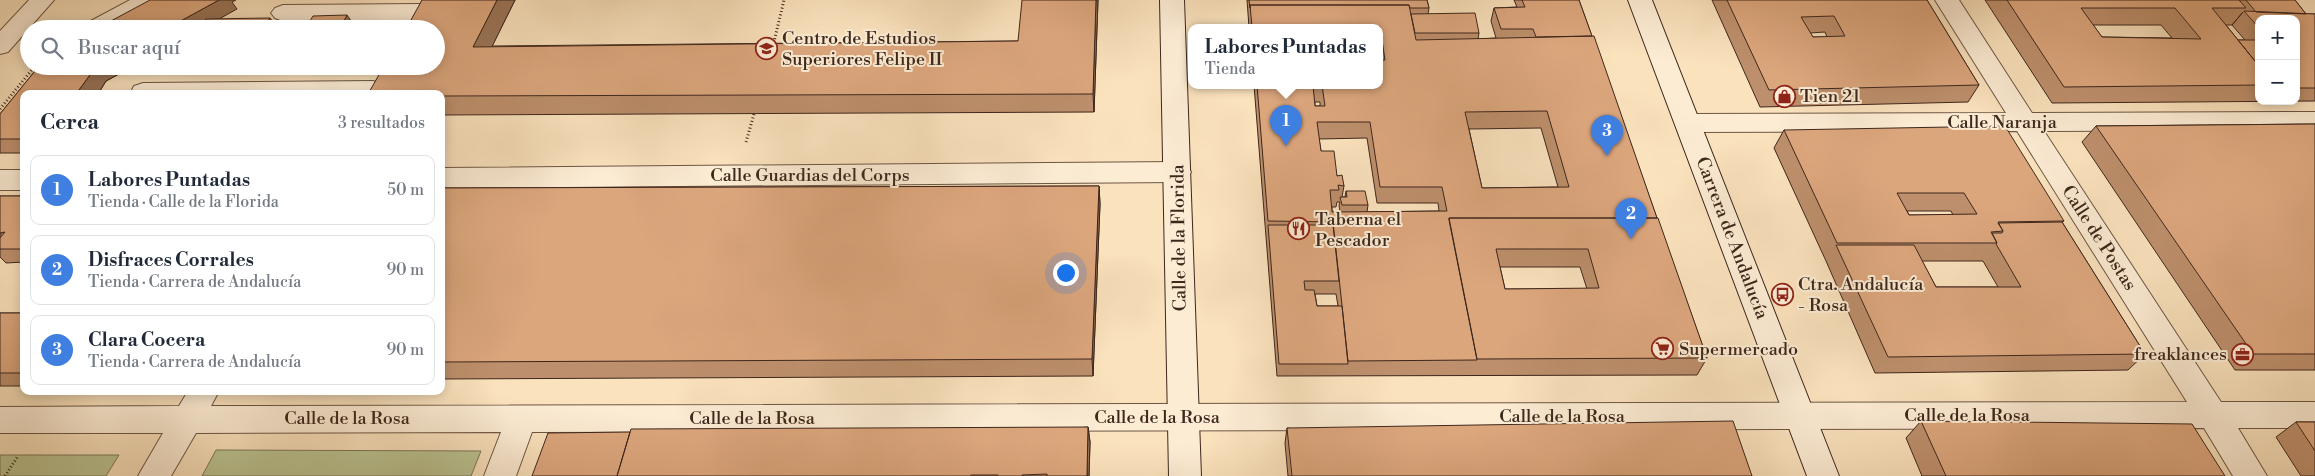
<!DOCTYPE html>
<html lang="es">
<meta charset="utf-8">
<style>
:root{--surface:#fff;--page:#f2f2f3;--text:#1f2937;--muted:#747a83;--line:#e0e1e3;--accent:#db2777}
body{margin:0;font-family:"Libre Bodoni",serif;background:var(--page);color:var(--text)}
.controls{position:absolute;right:15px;top:15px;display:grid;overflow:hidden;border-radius:10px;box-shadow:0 2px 12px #0003}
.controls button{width:45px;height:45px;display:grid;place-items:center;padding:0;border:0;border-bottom:1px solid var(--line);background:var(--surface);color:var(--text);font:25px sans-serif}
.you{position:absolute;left:1065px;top:272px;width:18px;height:18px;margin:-12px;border:4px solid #fff;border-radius:50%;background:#1a73e8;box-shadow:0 0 0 8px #1a73e833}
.badge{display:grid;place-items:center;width:32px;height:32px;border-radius:50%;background:var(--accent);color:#fff;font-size:16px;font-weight:700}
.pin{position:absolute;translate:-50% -41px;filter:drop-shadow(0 1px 2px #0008)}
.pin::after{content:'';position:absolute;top:26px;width:18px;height:15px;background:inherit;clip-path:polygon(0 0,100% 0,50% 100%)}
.popup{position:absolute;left:1188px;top:24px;width:195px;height:65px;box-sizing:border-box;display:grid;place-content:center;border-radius:10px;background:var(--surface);filter:drop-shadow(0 1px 4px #0005);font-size:16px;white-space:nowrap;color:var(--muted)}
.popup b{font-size:19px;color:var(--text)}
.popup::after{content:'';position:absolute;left:50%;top:100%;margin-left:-10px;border:10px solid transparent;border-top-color:var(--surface)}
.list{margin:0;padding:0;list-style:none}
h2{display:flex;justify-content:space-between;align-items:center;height:65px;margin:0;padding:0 20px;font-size:21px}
h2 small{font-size:16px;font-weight:400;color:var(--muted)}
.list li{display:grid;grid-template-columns:32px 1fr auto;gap:15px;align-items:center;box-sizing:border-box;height:70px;margin:0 10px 10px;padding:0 10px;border:1px solid var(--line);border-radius:10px}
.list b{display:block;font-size:19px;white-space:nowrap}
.list p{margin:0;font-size:16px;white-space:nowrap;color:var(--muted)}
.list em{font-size:16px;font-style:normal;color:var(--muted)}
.icon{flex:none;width:28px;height:28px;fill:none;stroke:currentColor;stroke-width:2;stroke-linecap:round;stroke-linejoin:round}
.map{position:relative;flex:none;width:2315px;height:476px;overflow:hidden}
.search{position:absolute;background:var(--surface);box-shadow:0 2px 12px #0003;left:20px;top:20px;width:425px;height:55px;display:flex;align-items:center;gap:12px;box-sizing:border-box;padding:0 18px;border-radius:28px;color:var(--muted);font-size:19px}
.panel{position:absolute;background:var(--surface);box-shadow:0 2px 12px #0003;left:20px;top:90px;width:425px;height:305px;border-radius:10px}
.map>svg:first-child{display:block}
.green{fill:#bbc493;stroke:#7c7658}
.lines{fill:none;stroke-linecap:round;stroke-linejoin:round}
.street-casing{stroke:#6d5644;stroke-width:2}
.secondary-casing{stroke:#3e271c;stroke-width:2}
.path{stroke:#3e271c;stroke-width:3;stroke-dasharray:1 2.5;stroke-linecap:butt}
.street{fill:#fcecd4;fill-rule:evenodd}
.secondary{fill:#fcecd4;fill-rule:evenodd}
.wall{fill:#bd8f6c;stroke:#3e271c;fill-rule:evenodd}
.shaded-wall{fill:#9a7458;stroke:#3e271c}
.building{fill:#dca67d;stroke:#3e271c;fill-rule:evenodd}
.labels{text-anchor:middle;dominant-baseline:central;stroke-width:4;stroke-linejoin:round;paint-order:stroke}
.poi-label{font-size:18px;fill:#3e271c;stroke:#fcecd4;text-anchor:start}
.street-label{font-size:18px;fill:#3e271c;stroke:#fcecd4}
</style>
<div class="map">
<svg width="2315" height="476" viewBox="0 0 2315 476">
<rect width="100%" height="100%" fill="#fae2bd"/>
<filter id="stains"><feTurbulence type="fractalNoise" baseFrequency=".004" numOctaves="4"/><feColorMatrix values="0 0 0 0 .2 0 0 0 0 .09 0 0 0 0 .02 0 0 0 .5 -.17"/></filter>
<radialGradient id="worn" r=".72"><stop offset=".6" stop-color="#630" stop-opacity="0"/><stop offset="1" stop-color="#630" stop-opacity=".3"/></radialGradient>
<path class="green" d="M216,450l265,1 -10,25h-269z
M0,455h119l-13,21h-106z"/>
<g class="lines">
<defs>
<path id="street" d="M29,0h25l-46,52 -8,2v-23z
M130,0h30l-4,5 -42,24h-31l4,-6z
M1935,0h24l73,113 283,-1v18l-271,1 177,271h94v26h-77l29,48h-34l-29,-48 -1672,4 -16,44h-32l17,-44 -305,1 -25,43h-33l25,-43h-163v-26l179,-1 9,-15h31l-8,15 1976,-4 -170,-271 -329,1 -9,-3 -4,-6 4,-6 9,-3 318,-1z
M421,4l8,3 4,5 -4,5 -8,3 -138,1 -8,-3 -4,-5 4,-5 8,-3z
M373,81l9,3 3,6 -2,4h-251l-1,-2 3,-6 9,-3z
M1178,162l9,3 4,7 -4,7 -9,3 -737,6v-20z
M0,170h24v20h-24z"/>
<path id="secondary" d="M1160,0h24l17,476h-32z
M1628,0h24l187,476h-32z"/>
</defs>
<use href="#street" class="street-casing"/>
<use href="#secondary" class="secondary-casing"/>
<path class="path" d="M773,46l11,-46
M0,109l35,-43
M746,142l8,-28
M5,476l13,-20"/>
<use href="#street" class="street"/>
<use href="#secondary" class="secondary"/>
</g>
<path class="wall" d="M422,0h93l-23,46 526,-5 80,-41 -4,112 -653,3v-21z
M1247,0h180l2,8 -1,6 51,19 -1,6 18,-1 -5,-17 3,-13 23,-1 -3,-7h65l128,358 -10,17 -420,1 -23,-291h126v-58h-131zM1315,102h5v4h-5zM1541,128l17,59 -76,1 -13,-59zM1367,138l10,65h61l1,8 -72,1 1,-7 -22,-14 -1,6h-3l2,-11 -23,-35 -2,-12zM1337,202h3l-1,3 1,7h-8v-5h4zM1500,267h80l7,22h-82zM1315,294h21l2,12h-21z
M1712,0h215l52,85 -11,17 -208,5zM1825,32l2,5h-14l-3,-4z
M1985,0h310l11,14h9v87l-263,2zM2243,12l-11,13 13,15h-7l-12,-15h6zM2259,19h37v82h-37zM2093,25h68l11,13 -70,-1z
M39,66h95l-28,15 -8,13h-74v59h-24v-39z
M191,66h157l-155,2z
M2315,124v246h-80l-153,-228 14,-16z
M1784,130l280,91 -2,1 83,132 -17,16 -253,3 -49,-112 -52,-113zM1907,211h44l2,4h-44zM1922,261h61l15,26h-62z
M1099,186l1,18 -7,172 -652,3v-191z
M0,196h24v66l-18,1 -6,-6z
M0,313h24v73h-24z
M1921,421l304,55h-303l-16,-38z
M2296,422h19v54h-14l-25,-39z
M1088,427l2,15 -1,34h-557z
M1287,428l465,48h-464l-3,-33z"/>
<path class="shaded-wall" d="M219,0h17l-4,2 5,7 -36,20h-35z
M497,0h18l-32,65 -10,-18z
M1096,0h2l-4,112 -1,-18z
M347,15l9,13 -13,-5z
M270,18l8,11 -13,-4z
M364,22l5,7h-9z
M97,66h37l-28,15 -8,13h-22l19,-26z
M1099,186l1,18 -7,172 -1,-17z
M5,232l-5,16v-15z
M1088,427l2,15 -1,34h-2z"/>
<path class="building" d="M150,0h69l-53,29h-70z
M422,0h75l-24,47 545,-6 4,-41h74l-3,94 -652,2v-2h-73l16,-28h52v-37h-30z
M1249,0h178l2,8h-19l-1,-3h-159v3z
M1522,0h57l13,36 -56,1 -3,-8h-32l-7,-21 31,-1z
M1727,0h200l52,85 -210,5zM1834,16l11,20 -32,1 -12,-20z
M2007,0h232l7,8h-34l47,58v19l-195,2zM2081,8h94l26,31 -99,-2z
M2246,0h49l11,14 -50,-2z
M1250,5h159l7,35 178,-4 63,182h-208v2l28,140 -129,1 -15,-139 -65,-1 -11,-136h56l2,21h10l-3,-21h-7h65v-25h5l-5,-33h-128zM1547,111l22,76 -87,1 -17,-76zM1317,122h53l10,65h62l5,24 -115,1 -2,-22h9l-1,-5 6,1 -2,-11 -5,1 -3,-25h-13z
M2244,11l71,3v74h-19v-69h-37v9z
M1475,13l4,20h-64l-4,-19z
M347,15l-4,8 21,-1 -4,7h-161l7,-10 64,-1 -5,7 43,-1 5,-8z
M2238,40h21v26z
M39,66h58l-2,2 -19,26h-52v45h-24v-25z
M2315,124v230h-62l-157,-228z
M2005,126l59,95 -66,1 5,9 -12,1 6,11h-160l-53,-113zM1897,193h67l13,21 -68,1z
M1099,186l-7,173 -651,3v-174z
M1346,191h19l3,14h-26l-2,-8h7z
M0,196h24v53h-24v-11l5,-6 -5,1z
M1449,218h209l49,140 -230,1zM1496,249h92l11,39 -94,1z
M2062,222l83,132 -257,3 -52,-112h78l22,42h85l-25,-43 1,-1 -5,-10h10l1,-2 -5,-8z
M1268,225h65l6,56h-35l1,9h9l3,16h25l6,58h-69z
M0,313h24v60h-24z
M1733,421l19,55h-460l-5,-48z
M1921,421l271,3 33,52h-279z
M2296,422h19v29z
M1088,427l-1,49h-40v-2l-25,1v1h-24v-1h-27l-1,1h-353l14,-47z
M630,432l-13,44h-85l16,-43z"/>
<defs>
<symbol id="university-ring" viewBox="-11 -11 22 22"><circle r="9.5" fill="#fcecd4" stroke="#8f2418" stroke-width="1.5"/><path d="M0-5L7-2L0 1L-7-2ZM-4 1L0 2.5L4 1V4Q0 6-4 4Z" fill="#8f2418"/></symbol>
<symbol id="shop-ring" viewBox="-11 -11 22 22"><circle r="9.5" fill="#fcecd4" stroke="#8f2418" stroke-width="1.5"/><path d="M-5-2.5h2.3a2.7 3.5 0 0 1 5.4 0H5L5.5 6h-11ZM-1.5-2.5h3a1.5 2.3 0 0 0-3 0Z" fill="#8f2418"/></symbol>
<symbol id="restaurant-ring" viewBox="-11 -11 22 22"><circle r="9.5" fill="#fcecd4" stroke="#8f2418" stroke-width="1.5"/><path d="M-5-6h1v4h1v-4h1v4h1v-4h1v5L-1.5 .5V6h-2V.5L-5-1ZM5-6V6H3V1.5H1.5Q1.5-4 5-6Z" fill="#8f2418"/></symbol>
<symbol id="bus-ring" viewBox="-11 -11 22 22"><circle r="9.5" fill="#fcecd4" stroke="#8f2418" stroke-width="1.5"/><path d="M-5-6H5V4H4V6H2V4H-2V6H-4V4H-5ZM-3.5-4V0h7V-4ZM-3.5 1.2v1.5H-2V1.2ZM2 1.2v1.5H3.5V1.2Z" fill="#8f2418"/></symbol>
<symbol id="supermarket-ring" viewBox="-11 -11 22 22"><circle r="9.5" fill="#fcecd4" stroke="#8f2418" stroke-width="1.5"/><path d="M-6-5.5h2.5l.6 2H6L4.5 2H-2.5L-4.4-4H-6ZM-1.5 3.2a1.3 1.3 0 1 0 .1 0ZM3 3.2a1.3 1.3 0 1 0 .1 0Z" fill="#8f2418"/></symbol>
<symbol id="office-ring" viewBox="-11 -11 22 22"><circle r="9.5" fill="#fcecd4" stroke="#8f2418" stroke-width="1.5"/><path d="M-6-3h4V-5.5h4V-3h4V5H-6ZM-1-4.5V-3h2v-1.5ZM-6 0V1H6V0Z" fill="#8f2418"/></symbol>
</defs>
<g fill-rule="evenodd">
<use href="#university-ring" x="754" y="36" width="25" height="25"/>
<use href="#shop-ring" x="1772" y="84" width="25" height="25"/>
<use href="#restaurant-ring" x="1286" y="216" width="25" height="25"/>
<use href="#bus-ring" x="1770" y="282" width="25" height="25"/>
<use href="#supermarket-ring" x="1650" y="336" width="25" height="25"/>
<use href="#office-ring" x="2230" y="342" width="25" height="25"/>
</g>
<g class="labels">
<g class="poi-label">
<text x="782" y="38">Centro de Estudios<tspan x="782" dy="21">Superiores Felipe II</tspan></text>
<text x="1800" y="96">Tien 21</text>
<text x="1315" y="219">Taberna el<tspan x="1315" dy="21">Pescador</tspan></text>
<text x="1798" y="284">Ctra. Andalucía<tspan x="1798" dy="21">- Rosa</tspan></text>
<text x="1679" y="349">Supermercado</text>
<text x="2227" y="354" text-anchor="end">freaklances</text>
</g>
<g class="street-label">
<text x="2002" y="122">Calle Naranja</text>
<text x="810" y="175">Calle Guardias del Corps</text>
<text transform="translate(1179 238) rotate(-91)">Calle de la Florida</text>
<text transform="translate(1732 238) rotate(69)">Carrera de Andalucía</text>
<text transform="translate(2099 238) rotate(57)">Calle de Postas</text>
<text x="1967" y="415">Calle de la Rosa</text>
<text x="1562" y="416">Calle de la Rosa</text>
<text x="1157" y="417">Calle de la Rosa</text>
<text x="347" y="418">Calle de la Rosa</text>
<text x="752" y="418">Calle de la Rosa</text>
</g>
</g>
<rect width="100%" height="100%" filter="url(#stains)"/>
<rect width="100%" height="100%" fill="url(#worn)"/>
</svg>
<div class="controls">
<button>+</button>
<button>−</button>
</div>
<div class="you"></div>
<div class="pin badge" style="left:1286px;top:146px;background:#3f7fe0">1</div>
<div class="popup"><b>Labores Puntadas</b>Tienda</div>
<div class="pin badge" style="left:1631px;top:239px;background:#3f7fe0">2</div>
<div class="pin badge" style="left:1607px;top:156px;background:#3f7fe0">3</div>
<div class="search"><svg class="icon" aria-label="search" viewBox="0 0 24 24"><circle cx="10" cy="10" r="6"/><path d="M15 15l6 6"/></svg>Buscar aquí</div>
<section class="panel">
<h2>Cerca<small>3 resultados</small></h2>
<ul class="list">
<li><span class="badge" style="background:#3f7fe0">1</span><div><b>Labores Puntadas</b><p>Tienda · Calle de la Florida</p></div><em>50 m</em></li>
<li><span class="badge" style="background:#3f7fe0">2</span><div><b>Disfraces Corrales</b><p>Tienda · Carrera de Andalucía</p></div><em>90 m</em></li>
<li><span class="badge" style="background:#3f7fe0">3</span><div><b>Clara Cocera</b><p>Tienda · Carrera de Andalucía</p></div><em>90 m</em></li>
</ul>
</section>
</div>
